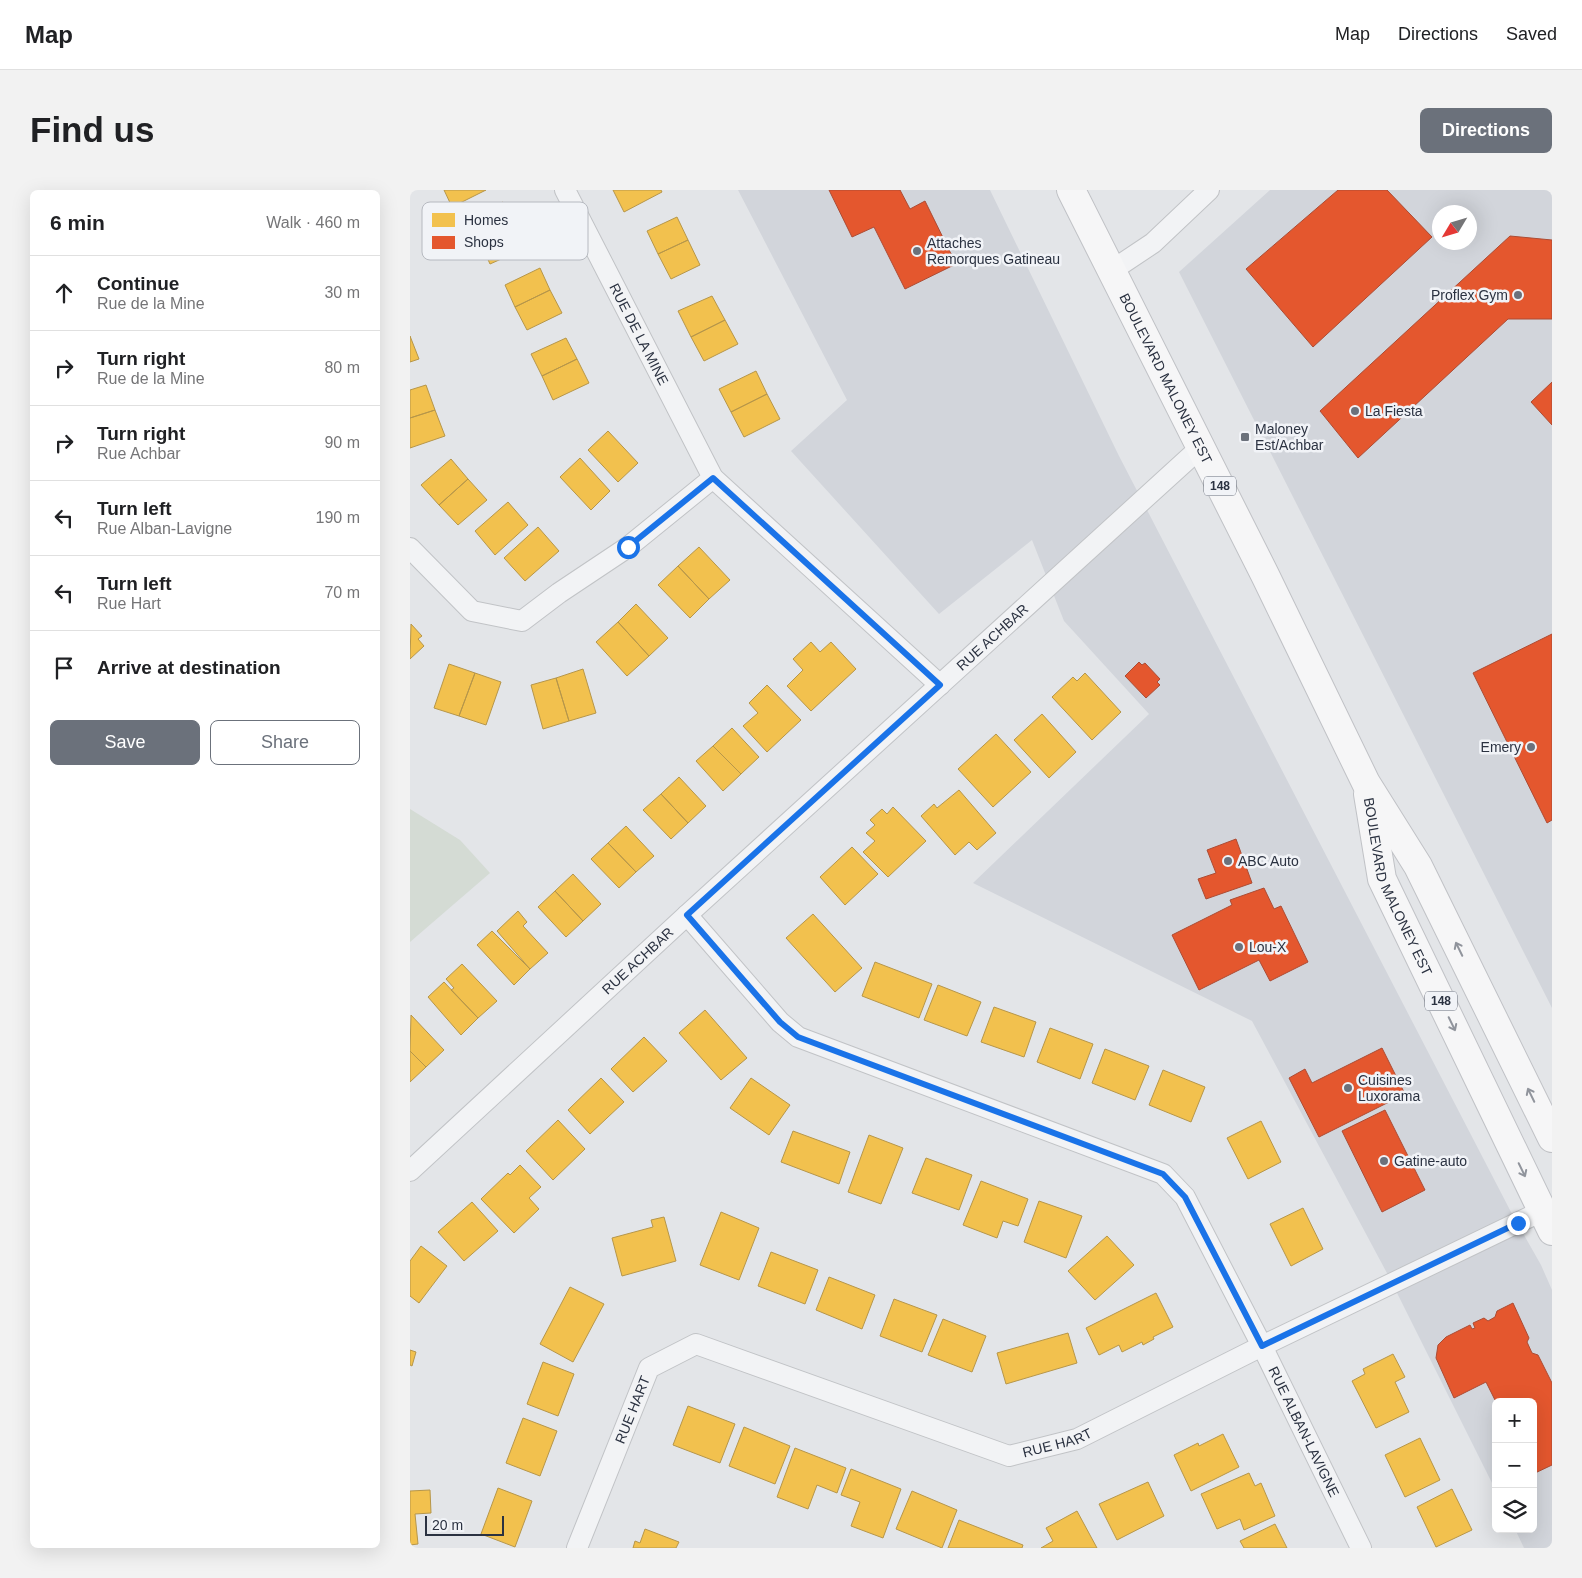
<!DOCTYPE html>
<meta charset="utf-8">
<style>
:root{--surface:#fff;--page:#f2f2f2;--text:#202124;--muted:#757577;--line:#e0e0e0;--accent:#6b717b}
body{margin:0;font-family:Helvetica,sans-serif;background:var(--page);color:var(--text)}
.controls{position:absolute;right:15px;bottom:15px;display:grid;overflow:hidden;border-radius:8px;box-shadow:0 5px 20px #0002}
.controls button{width:45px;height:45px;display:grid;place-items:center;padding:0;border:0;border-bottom:1px solid var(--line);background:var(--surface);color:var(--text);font:25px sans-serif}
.compass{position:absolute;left:1022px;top:15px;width:45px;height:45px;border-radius:50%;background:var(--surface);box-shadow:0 5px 20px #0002;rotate:232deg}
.scale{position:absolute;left:15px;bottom:12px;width:79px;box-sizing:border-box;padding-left:5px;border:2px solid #2b3241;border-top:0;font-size:14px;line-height:18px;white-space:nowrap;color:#2b3241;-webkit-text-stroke:4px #f1f3f7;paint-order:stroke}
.stop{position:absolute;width:15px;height:15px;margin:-11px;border:4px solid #1a73e8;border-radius:50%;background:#fff}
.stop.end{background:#1a73e8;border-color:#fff;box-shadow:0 1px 5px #0008}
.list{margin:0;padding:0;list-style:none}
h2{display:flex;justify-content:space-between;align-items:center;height:65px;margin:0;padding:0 20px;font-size:21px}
h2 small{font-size:16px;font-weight:400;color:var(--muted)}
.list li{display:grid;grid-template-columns:32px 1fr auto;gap:15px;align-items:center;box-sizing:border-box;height:75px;padding:0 20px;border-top:1px solid var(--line)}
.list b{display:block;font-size:19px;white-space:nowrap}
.list p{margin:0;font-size:16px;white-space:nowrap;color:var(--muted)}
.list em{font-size:16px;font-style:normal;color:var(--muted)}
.actions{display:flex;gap:10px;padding:15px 20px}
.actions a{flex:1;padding:11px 0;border:1px solid var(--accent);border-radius:8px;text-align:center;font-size:18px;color:var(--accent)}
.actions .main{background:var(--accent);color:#fff}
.icon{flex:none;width:28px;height:28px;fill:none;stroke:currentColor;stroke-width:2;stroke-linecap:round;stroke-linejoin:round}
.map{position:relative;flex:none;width:1142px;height:1358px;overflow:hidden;border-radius:8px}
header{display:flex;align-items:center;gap:30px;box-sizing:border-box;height:70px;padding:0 25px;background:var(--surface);border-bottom:1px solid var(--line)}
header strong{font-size:24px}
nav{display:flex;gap:28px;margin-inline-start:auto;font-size:18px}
.intro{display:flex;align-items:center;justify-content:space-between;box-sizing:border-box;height:120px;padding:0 30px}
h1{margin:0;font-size:35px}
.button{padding:12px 22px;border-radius:8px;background:var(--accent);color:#fff;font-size:18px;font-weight:700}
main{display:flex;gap:30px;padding:0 30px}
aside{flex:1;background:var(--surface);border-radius:8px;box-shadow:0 5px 20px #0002}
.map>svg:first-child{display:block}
.built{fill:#d2d5db;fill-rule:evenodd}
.green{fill:#d4dbd4}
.homes{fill:#f2c14e;stroke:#b6964a}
.shops{fill:#e4572e;stroke:#ac4c34}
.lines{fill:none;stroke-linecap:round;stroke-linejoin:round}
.minor-casing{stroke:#c1c3c6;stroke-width:22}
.primary-casing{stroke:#c0c2c6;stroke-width:30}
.minor{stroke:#f2f3f5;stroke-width:20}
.primary{stroke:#f6f6f7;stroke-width:28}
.oneway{stroke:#90949c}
.route{stroke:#1a73e8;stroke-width:6}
.poi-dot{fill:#6b717b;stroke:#f1f3f7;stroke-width:2}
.labels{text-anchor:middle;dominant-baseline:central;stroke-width:5;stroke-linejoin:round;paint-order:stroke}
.shield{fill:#f1f3f7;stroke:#666c78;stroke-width:1}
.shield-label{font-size:12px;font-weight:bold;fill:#2b3241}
.poi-label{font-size:14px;fill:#2b3241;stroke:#f1f3f7;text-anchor:start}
.street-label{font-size:14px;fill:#2b3241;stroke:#f1f3f7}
.key{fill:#f1f3f7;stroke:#b6b9c0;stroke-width:1}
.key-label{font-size:14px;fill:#2b3241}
</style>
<header>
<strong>Map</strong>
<nav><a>Map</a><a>Directions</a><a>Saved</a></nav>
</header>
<div class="intro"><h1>Find us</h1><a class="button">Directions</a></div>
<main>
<aside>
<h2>6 min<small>Walk · 460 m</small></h2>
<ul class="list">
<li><svg class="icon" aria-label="ahead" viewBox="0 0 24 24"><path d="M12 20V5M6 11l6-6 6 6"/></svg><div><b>Continue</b><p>Rue de la Mine</p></div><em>30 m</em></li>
<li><svg class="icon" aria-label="right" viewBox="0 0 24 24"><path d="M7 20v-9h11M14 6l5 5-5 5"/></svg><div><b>Turn right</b><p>Rue de la Mine</p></div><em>80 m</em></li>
<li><svg class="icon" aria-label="right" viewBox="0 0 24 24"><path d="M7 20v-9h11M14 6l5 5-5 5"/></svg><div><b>Turn right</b><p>Rue Achbar</p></div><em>90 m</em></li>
<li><svg class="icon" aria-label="left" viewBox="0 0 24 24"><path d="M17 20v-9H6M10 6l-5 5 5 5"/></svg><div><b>Turn left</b><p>Rue Alban-Lavigne</p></div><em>190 m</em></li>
<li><svg class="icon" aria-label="left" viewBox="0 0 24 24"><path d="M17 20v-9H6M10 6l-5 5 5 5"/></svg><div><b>Turn left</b><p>Rue Hart</p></div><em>70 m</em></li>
<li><svg class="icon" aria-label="arrive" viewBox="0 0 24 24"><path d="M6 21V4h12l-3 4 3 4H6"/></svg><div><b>Arrive at destination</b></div></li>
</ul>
<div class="actions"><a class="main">Save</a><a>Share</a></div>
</aside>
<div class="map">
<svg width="1142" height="1358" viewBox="0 0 1142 1358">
<rect width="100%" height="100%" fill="#e3e5e8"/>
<path class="built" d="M328,0h252l129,266 392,756 30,53 11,25v258h-28l-9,-19h18v-127h-37v89l-108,-216 -136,-254 -279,-138 176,-169 -85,-93 -32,-81 -93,74 -148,-163 56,-51z
M860,0h282v818l-373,-736zM1030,22h30v30h-30z"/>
<path class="green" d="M0,619l50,31 30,33 -80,69z"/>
<path class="homes" d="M34,0h42l-34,17z
M203,0h48l1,2 -38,20z
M93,12l11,23 -34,17 -12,-23z
M267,27l11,23 -30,14 -11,-23z
M104,35l12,23 -36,16 -10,-22z
M278,50l12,25 -29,14 -13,-25z
M130,78l10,22 -35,17 -10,-22z
M140,100l12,23 -35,17 -12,-23z
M302,106l13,24 -34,17 -13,-26z
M315,130l13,24 -34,17 -13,-24z
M0,146l9,23 -9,3z
M156,148l11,21 -35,17 -11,-22z
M167,169l12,24 -36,17 -11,-24z
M346,181l11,23 -36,18 -12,-23z
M16,195l9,25 -25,8v-28z
M357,204l13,25 -36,18 -13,-25z
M25,220l10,26 -35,12v-30z
M198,241l30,32 -20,19 -30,-32z
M170,268l30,33 -19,19 -31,-33z
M41,269l17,20 -29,26 -18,-20z
M58,289l19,21 -29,25 -19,-20z
M98,312l20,23 -33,30 -20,-24z
M128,337l21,24 -34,30 -21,-23z
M289,357l31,33 -21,19 -31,-33z
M268,376l31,33 -19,19 -32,-33z
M226,414l32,34 -19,18 -31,-34z
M208,432l31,34 -22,20 -31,-34z
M1,434l11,12 -4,3 6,7 -14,13z
M401,452l9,10 11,-10 25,27 -45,42 -24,-25 16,-16 -10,-11z
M39,474l26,9 -16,43 -25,-8z
M173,479l13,44 -27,8 -13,-43z
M65,483l26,9 -15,43 -27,-9z
M675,483l36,39 -29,28 -40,-43 21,-20 4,4z
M146,488l13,43 -26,8 -12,-44z
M357,495l34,35 -34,32 -24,-26 15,-13 -9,-10z
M632,524l34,38 -27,26 -35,-38z
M322,538l27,29 -18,17 -28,-28z
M586,544l35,38 -38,35 -35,-38z
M303,556l28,28 -18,17 -27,-30z
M269,587l27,29 -18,17 -27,-29z
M549,600l37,43 -19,17 -8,-8 -14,13 -34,-39 13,-12 3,4z
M251,604l27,29 -17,16 -28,-29z
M483,617l33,34 -38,36 -25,-25 12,-11 -9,-8 9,-8 -5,-5 12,-11 5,5z
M216,636l28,30 -18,16 -28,-29z
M198,653l28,29 -17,16 -28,-29z
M442,657l26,27 -33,31 -25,-28z
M163,684l28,30 -18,17 -28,-30z
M145,701l28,30 -17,16 -28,-30z
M108,721l9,11 -4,4 25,27 -18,16 -33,-38z
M403,724l49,54 -27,24 -49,-54z
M82,741l38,38 -16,16 -37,-40z
M465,772l57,22 -13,34 -57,-22z
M52,774l35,37 -19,17 -27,-28 3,-2 -8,-9z
M34,792l34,36 -17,17 -33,-38z
M528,795l43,17 -14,34 -43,-16z
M584,817l42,15 -12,35 -43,-15z
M295,820l42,48 -26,22 -42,-47z
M1,825l33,35 -18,17 -16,-16z
M640,838l43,16 -13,35 -43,-17z
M234,847l23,24 -34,31 -22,-23z
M695,859l44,17 -14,34 -43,-17z
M0,861l16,16 -16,15z
M753,880l42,17 -14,35 -42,-17z
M191,888l23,24 -34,32 -22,-24z
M341,888l39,27 -21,30 -39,-27z
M148,930l27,29 -32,31 -27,-29z
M851,931l20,41 -33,17 -21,-41z
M383,941l57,21 -11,32 -58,-22z
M459,945l34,13 -22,56 -33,-12z
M516,968l46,17 -13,35 -47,-17z
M110,975l21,22 -12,11 10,11 -25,24 -33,-34 27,-26 2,2z
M571,991l47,18 -10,27 -15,-5 -6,17 -34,-13z
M629,1011l43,15 -16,42 -42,-16z
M62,1012l26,29 -34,30 -26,-29z
M893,1018l20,41 -32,17 -21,-42z
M311,1022l38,16 -20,52 -39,-15z
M254,1027l12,44 -54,15 -10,-38 41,-11 -2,-7z
M697,1046l27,29 -39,35 -27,-29z
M11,1056l26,20 -28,37 -9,-7v-35z
M361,1062l47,18 -13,34 -47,-18z
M419,1087l46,18 -13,34 -46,-19z
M160,1097l34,17 -31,58 -33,-18z
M746,1103l17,34 -20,10 1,2 -11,6 -1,-3 -20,10 -3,-7 -20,10 -13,-27z
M484,1109l43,16 -15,37 -42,-16z
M533,1129l43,17 -14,36 -44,-17z
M658,1143l9,30 -71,21 -9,-31z
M0,1160l6,2 -4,14 -2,-1z
M983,1164l12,23 -10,5 14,30 -33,16 -24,-47 13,-7 -2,-5z
M133,1172l31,12 -16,42 -31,-12z
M278,1216l47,18 -15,39 -47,-18z
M113,1228l34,13 -17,45 -34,-13z
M334,1237l46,19 -15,38 -46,-18z
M813,1244l16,33 -48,24 -17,-36 24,-12 1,3z
M1010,1248l20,42 -35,17 -20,-42z
M385,1258l51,20 -9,25 -20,-8 -9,24 -31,-12z
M441,1279l50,20 -18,49 -32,-12 9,-24 -19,-7z
M839,1283l6,13 6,-3 14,33 -31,14 -4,-11 -23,10 -16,-35z
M738,1292l16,34 -47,24 -18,-36z
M88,1298l34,13 -17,46 -34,-13z
M1042,1299l20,41 -36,17 -19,-40z
M20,1300l1,23 -16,1 3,30 -8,1v-54z
M502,1301l45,19 -15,38 -46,-19z
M667,1321l20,37h-56l12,-7 -7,-13z
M549,1330l64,25 -1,3h-74z
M865,1334l12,24h-43l-4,-7z
M235,1339l34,13 -3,6h-43l2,-7 5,2z"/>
<path class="shops" d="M419,0h71l10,19 15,-8 31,63 -51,25 -31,-62 -22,10z
M928,0h49l45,47 -119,110 -67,-78z
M1100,46l42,4v79h-44l-150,139 -38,-47z
M1142,192v43l-21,-23z
M1142,444v186l-5,3 -74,-150z
M729,472l3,3 3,-2 15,16 -3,3 3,3 -14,13 -21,-22z
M826,649l16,44 -46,16 -8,-20 18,-6 -9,-23z
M854,698l10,21 7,-3 27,56 -38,19 -11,-21 -60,30 -27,-55 60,-30 -2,-5z
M972,858l23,46 -86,43 -30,-59 16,-9 7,14z
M975,920l40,80 -43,22 -40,-81z
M1103,1113l16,35 -2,4 5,11 6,2 14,28v82l-19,9v-72h-37l-10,-20 -32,16 -18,-40 2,-13 8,-8 24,-12 2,4 3,-1 -2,-5 11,-5 4,3 7,-4 2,-6z"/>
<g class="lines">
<defs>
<g id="minor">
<path id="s1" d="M155,0l148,288 227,207"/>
<path d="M701,81l42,-28 56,-53"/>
<path d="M0,358l62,63 50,10 37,-28 69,-46 85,-69"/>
<path id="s2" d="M277,725l93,107 18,15 365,137 22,23 77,149 99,202"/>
<path id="s3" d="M0,981l277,-256 513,-467"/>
<path id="s4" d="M167,1358l72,-180 47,-24 313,112 68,-17 185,-93 280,-135"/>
</g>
<g id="primary">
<path id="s5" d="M661,0l194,385 101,208 52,83 134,272"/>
<path id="s6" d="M958,604l14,85 170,352"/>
</g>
</defs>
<use href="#minor" class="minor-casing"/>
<use href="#primary" class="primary-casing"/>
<use href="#minor" class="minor"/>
<use href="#primary" class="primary"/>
</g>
<defs><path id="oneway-shaft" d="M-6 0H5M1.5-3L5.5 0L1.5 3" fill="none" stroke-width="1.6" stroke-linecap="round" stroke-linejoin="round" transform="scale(1.25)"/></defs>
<g class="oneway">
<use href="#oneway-shaft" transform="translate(1049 759) rotate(-116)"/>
<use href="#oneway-shaft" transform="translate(1042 834) rotate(64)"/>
<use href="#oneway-shaft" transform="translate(1121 905) rotate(-116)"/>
<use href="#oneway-shaft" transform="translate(1112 980) rotate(64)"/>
</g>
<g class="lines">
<path class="route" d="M218,357l85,-69 227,207 -253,230 93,107 18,15 365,137 22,23 77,149 256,-123"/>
</g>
<g class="poi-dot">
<circle cx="507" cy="61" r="5"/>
<circle cx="1108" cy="105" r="5"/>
<circle cx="945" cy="221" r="5"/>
<rect x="830" y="242" width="10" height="10" rx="2.5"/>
<circle cx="1121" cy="557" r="5"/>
<circle cx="818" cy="671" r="5"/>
<circle cx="829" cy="757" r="5"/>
<circle cx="938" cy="898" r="5"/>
<circle cx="974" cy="971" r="5"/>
</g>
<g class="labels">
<g class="shield">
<rect x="794" y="286.5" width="32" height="19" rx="4"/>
<rect x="1015" y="801.5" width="32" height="19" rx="4"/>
</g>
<g class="shield-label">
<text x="810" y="296">148</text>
<text x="1031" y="811">148</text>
</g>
<g class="poi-label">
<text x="517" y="53">Attaches<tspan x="517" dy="16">Remorques Gatineau</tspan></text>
<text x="1098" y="105" text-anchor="end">Proflex Gym</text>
<text x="955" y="221">La Fiesta</text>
<text x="845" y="239">Maloney<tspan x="845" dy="16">Est/Achbar</tspan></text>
<text x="1111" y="557" text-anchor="end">Emery</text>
<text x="828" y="671">ABC Auto</text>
<text x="839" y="757">Lou-X</text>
<text x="948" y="890">Cuisines<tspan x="948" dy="16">Luxorama</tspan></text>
<text x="984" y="971">Gatine-auto</text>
</g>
<g class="street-label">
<text stroke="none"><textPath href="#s1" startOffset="162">RUE DE LA MINE</textPath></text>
<text stroke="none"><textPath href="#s5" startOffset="211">BOULEVARD MALONEY EST</textPath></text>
<text stroke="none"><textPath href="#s3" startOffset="790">RUE ACHBAR</textPath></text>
<text stroke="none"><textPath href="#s6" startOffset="98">BOULEVARD MALONEY EST</textPath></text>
<text stroke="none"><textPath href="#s3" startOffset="310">RUE ACHBAR</textPath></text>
<text stroke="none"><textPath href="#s4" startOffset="149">RUE HART</textPath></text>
<text stroke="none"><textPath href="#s2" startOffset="850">RUE ALBAN-LAVIGNE</textPath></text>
<text stroke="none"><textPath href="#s4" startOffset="629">RUE HART</textPath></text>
</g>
</g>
<rect x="12" y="12" width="166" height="58" rx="8" class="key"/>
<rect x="22" y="23" width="23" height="14" fill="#f2c14e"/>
<rect x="22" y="46" width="23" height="13" fill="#e4572e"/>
<g class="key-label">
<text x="54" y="35">Homes</text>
<text x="54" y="57">Shops</text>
</g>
</svg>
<div class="controls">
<button>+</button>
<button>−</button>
<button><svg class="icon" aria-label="layers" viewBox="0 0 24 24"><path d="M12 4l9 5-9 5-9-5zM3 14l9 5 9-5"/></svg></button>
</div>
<svg class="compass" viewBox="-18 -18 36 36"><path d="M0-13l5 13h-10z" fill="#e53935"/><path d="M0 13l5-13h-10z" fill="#757577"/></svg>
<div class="scale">20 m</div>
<div class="stop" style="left:218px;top:357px"></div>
<div class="stop end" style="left:1108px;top:1033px"></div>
</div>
</main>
